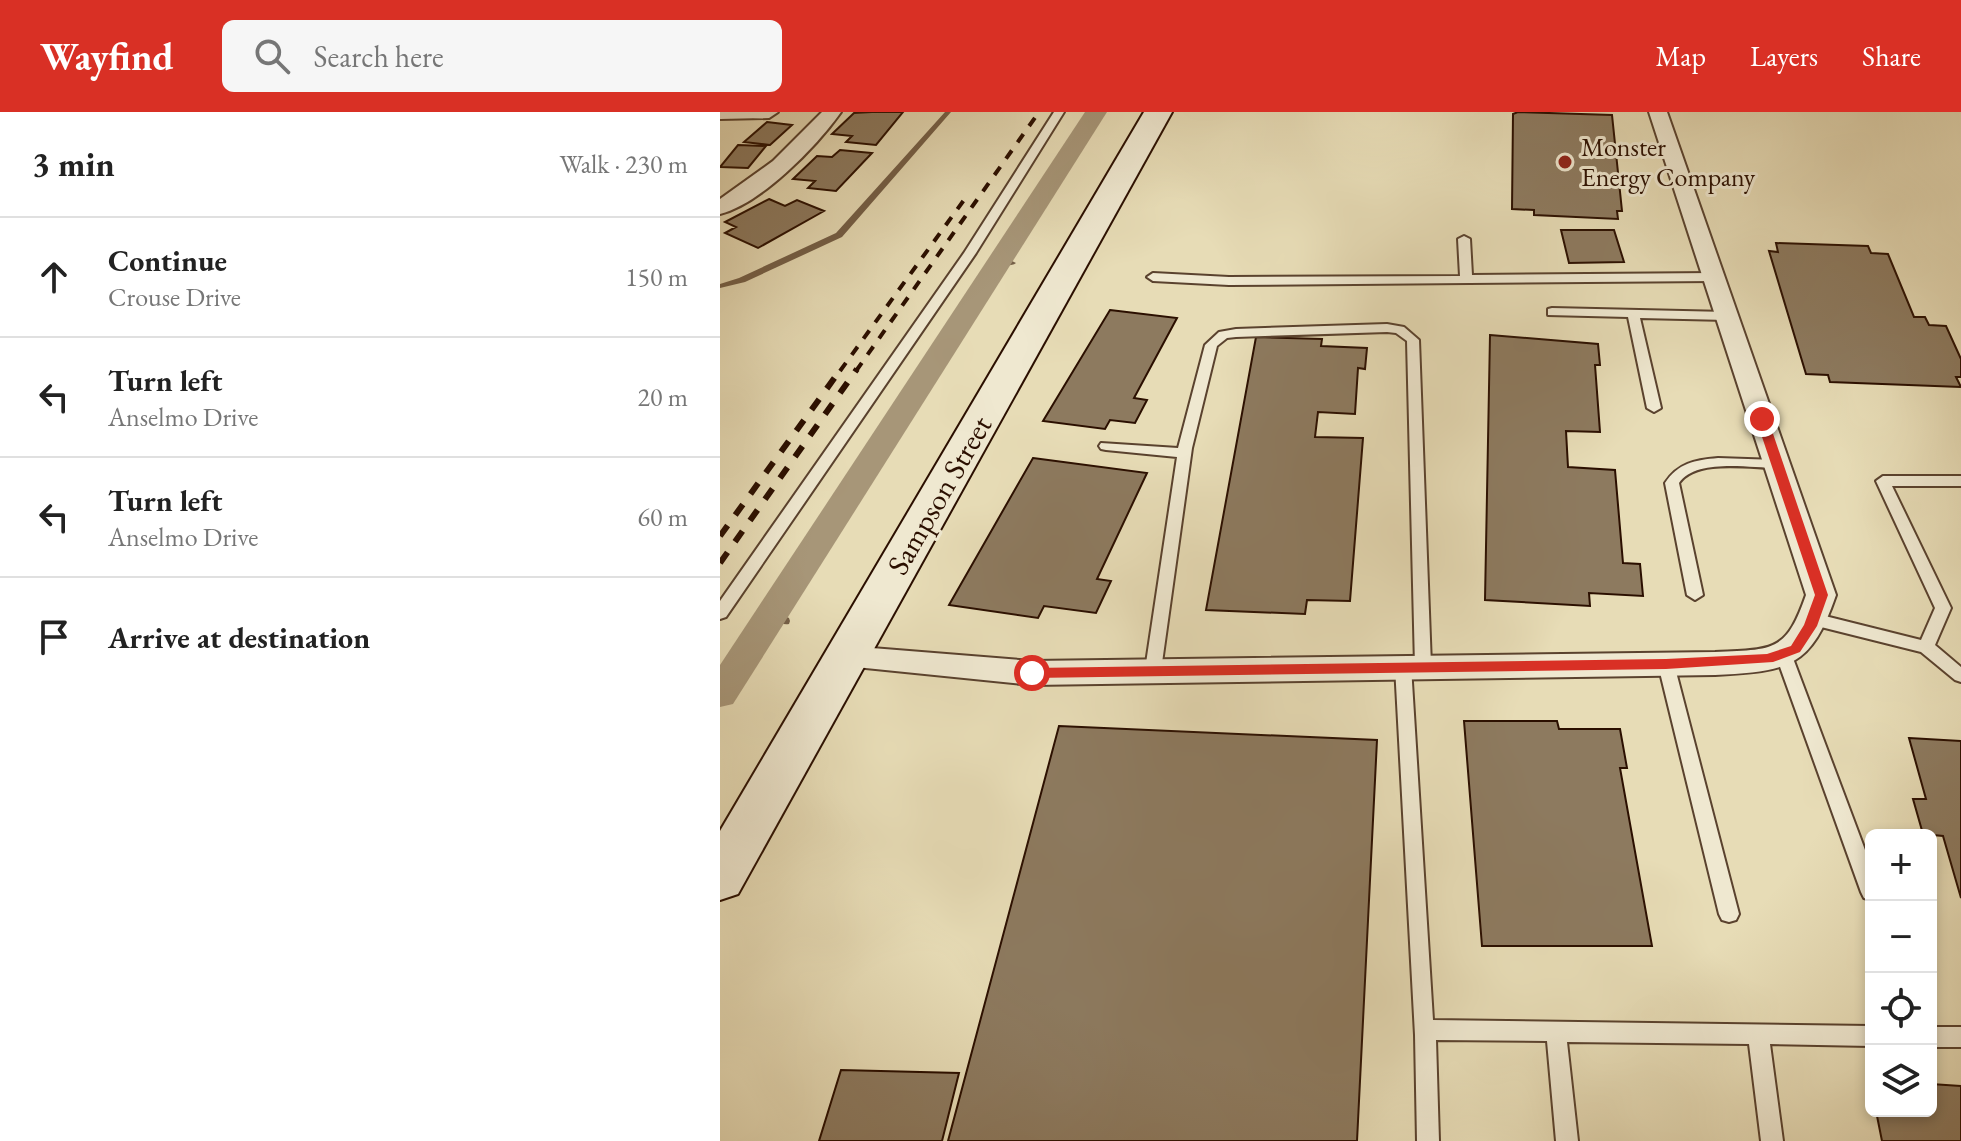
<!DOCTYPE html>
<meta charset="utf-8">
<style>
:root{--surface:#fff;--page:#f6f6f6;--text:#222;--muted:#767676;--line:#e0e0e0;--accent:#d93025}
body{margin:0;font-family:"EB Garamond",serif;background:var(--page);color:var(--text)}
.controls{position:absolute;right:24px;bottom:24px;display:grid;overflow:hidden;border-radius:12px;box-shadow:0 4px 12px #0003}
.controls button{width:72px;height:72px;display:grid;place-items:center;padding:0;border:0;border-bottom:2px solid var(--line);background:var(--surface);color:var(--text);font:40px sans-serif}
.stop{position:absolute;width:24px;height:24px;margin:-18px;border:6px solid #d93025;border-radius:50%;background:#fff}
.stop.end{background:#d93025;border-color:#fff;box-shadow:0 2px 8px #0008}
.list{margin:0;padding:0;list-style:none}
h2{display:flex;justify-content:space-between;align-items:center;height:104px;margin:0;padding:0 32px;font-size:34px}
h2 small{font-size:26px;font-weight:400;color:var(--muted)}
.list li{display:grid;grid-template-columns:52px 1fr auto;gap:24px;align-items:center;box-sizing:border-box;height:120px;padding:0 32px;border-top:2px solid var(--line)}
.list b{display:block;font-size:30px;white-space:nowrap}
.list p{margin:0;font-size:26px;white-space:nowrap;color:var(--muted)}
.list em{font-size:26px;font-style:normal;color:var(--muted)}
.icon{flex:none;width:44px;height:44px;fill:none;stroke:currentColor;stroke-width:2;stroke-linecap:round;stroke-linejoin:round}
.map{position:relative;flex:none;width:1241px;height:1029px;overflow:hidden}
header{display:flex;align-items:center;gap:48px;box-sizing:border-box;height:112px;padding:0 40px;background:var(--accent);color:#fff}
header strong{font-size:38px}
nav{display:flex;gap:44px;margin-inline-start:auto;font-size:28px}
.search{width:560px;height:72px;background:var(--page);display:flex;align-items:center;gap:20px;box-sizing:border-box;padding:0 28px;border-radius:12px;color:var(--muted);font-size:30px}
main{display:flex}
aside{flex:1;background:var(--surface)}
.map>svg:first-child{display:block}
.lines{fill:none;stroke-linecap:round;stroke-linejoin:round}
.stream{fill:#756048;fill-rule:evenodd}
.canal{fill:#a79678;fill-rule:evenodd}
.building{fill:#8d7a5f;stroke:#2b0f00;stroke-width:2}
.lane-casing{stroke:#5a422e;stroke-width:4}
.street-casing{stroke:#5a422e;stroke-width:4}
.secondary-casing{stroke:#2b0f00;stroke-width:4}
.lane{fill:#efe8d0;fill-rule:evenodd}
.street{fill:#efe8d0;fill-rule:evenodd}
.secondary{fill:#efe8d0;fill-rule:evenodd}
.rail-far1{stroke:#2b0f00;stroke-width:4;stroke-dasharray:10 10;stroke-linecap:butt}
.rail{stroke:#2b0f00;stroke-width:6;stroke-dasharray:13 13;stroke-linecap:butt}
.route{fill:#d93025}
.poi-dot{fill:#8f2418;stroke:#efe8d0;stroke-width:3}
.labels{text-anchor:middle;dominant-baseline:central;stroke-width:6;stroke-linejoin:round;paint-order:stroke}
.far-poi-label{font-size:26px;fill:#2b0f00;stroke:#efe8d0;text-anchor:start}
.street-label{font-size:30px;fill:#2b0f00;stroke:#efe8d0}
</style>
<header>
<strong>Wayfind</strong>
<div class="search"><svg class="icon" aria-label="search" viewBox="0 0 24 24"><circle cx="10" cy="10" r="6"/><path d="M15 15l6 6"/></svg>Search here</div>
<nav><a>Map</a><a>Layers</a><a>Share</a></nav>
</header>
<main>
<aside>
<h2>3 min<small>Walk · 230 m</small></h2>
<ul class="list">
<li><svg class="icon" aria-label="ahead" viewBox="0 0 24 24"><path d="M12 20V5M6 11l6-6 6 6"/></svg><div><b>Continue</b><p>Crouse Drive</p></div><em>150 m</em></li>
<li><svg class="icon" aria-label="left" viewBox="0 0 24 24"><path d="M17 20v-9H6M10 6l-5 5 5 5"/></svg><div><b>Turn left</b><p>Anselmo Drive</p></div><em>20 m</em></li>
<li><svg class="icon" aria-label="left" viewBox="0 0 24 24"><path d="M17 20v-9H6M10 6l-5 5 5 5"/></svg><div><b>Turn left</b><p>Anselmo Drive</p></div><em>60 m</em></li>
<li><svg class="icon" aria-label="arrive" viewBox="0 0 24 24"><path d="M6 21V4h12l-3 4 3 4H6"/></svg><div><b>Arrive at destination</b></div></li>
</ul>
</aside>
<div class="map">
<svg width="1241" height="1029" viewBox="0 0 1241 1029">
<rect width="100%" height="100%" fill="#e7dcb6"/>
<filter id="stains"><feTurbulence type="fractalNoise" baseFrequency=".0025" numOctaves="4"/><feColorMatrix values="0 0 0 0 .2 0 0 0 0 .09 0 0 0 0 .02 0 0 0 .5 -.17"/></filter>
<radialGradient id="worn" r=".72"><stop offset=".6" stop-color="#630" stop-opacity="0"/><stop offset="1" stop-color="#630" stop-opacity=".3"/></radialGradient>
<g class="lines">
<path class="stream" d="M225,0h6l-109,125 -97,45 -25,6v-4l19,-6 97,-45z
M276,148l16,1 4,2c-5,4 -14,2 -20,1z
M52,498l17,8 1,3 -1,3c-7,2 -18,-5 -22,-10z"/>
<path class="canal" d="M365,0h22l-374,592 -13,3v-42z"/>
</g>
<path class="building" d="M152,0h31l-27,33 -30,-3 6,-6 -20,-2 22,-21z
M798,0l94,3 10,96h-5l1,8 -84,-4v-5l-22,-1 1,-95z
M47,10l25,3 -22,20 -26,-3z
M18,33l28,1 -18,22 -28,-1z
M120,38l32,3 -36,38 -28,-3 7,-7 -22,-2 24,-23 15,1z
M49,87l16,7 12,-6 27,11 -66,37 -33,-15 11,-6 -11,-5z
M841,118h53l10,32 -55,1z
M1056,131l92,3 3,7 17,1 26,63h11l4,8 17,1 15,33v18h-5l5,10 -131,-5 -2,-7 -22,-1 -37,-123 9,1z
M390,198l67,8 -43,80 13,2 -12,23 -25,-3 -5,9 -62,-8z
M770,223l108,9 2,21h-5l5,67 -34,-1 2,36 47,3 8,93 17,1 3,32 -54,-3 1,13 -105,-6z
M536,225l66,2 -1,7 46,2 -2,21 -7,-1 -3,46 -37,-2 -3,25 48,1 -13,163 -43,-1 -2,14 -99,-4z
M313,346l114,15 -50,106 14,2 -15,32 -52,-7 -6,12 -89,-13z
M744,609h93l2,8h61l7,39h-7l32,178h-170z
M339,614l318,14 -20,401h-409z
M1189,626l52,3v157l-18,-62 -20,-2 -10,-35h13z
M121,958l118,3 -17,68h-123z
M1211,972l30,2v55h-79l-6,-30h55z"/>
<g class="lines">
<defs>
<path id="lane" d="M334,0h10l-88,141 -250,364 -6,2v-18l244,-348z
M744,124l6,3 2,36 242,-2 6,4 -6,4 -485,4 -76,-4 -6,-4 6,-4 76,4 231,-1 -2,-37z
M832,196l175,4 6,4 -6,4 -87,-2 21,90 -7,4 -7,-4 -19,-91 -80,-2v-6z
M667,212l17,3 15,13 12,326 -2,4h-12l-2,-4 -8,-325 -11,-8 -9,-1 -151,5 -9,1 -10,8 -25,102 -31,222 -2,4h-12l-2,-4 32,-213 -71,-7 -5,-1 -2,-3 2,-3 77,5 27,-103 14,-13 17,-3z
M998,346l59,2 7,4 -7,4c-27,0 -81,-10 -98,15l24,112 -8,5 -8,-5 -22,-112c13,-20 30,-23 53,-25z
M1163,364h78v10h-69l59,122 -16,37 26,22v15l-6,-2 -34,-28 -108,-27 -8,-6 8,-6 108,27 14,-32 -59,-127z
M1063,535l8,6 80,213v34l-7,-2 -3,-6 -86,-239z
M946,546l6,2 2,4 65,250 -3,6 -7,2 -7,-2 -3,-6 -61,-250 2,-4z
M683,548l6,2 2,4 22,354 438,6v20l-101,-2 13,97h-22l-12,-97 -182,-2 11,99h-22l-9,-100 -111,-1 3,101h-22l-2,-106 -20,-369 2,-4z
M1211,915h30v20h-30z"/>
<path id="street" d="M0,0h58l-9,6 -49,1z
M102,0h19c-24,34 -80,92 -121,102v-15l53,-38z
M929,0h18l169,483c-25,73 -47,76 -121,80l-683,10 -196,-20 -4,-8 4,-8 11,-3 185,15 683,-9c58,-3 71,1 91,-57z"/>
<path id="secondary" d="M424,0h28l-434,782 -18,6v-69z"/>
</defs>
<use href="#lane" class="lane-casing"/>
<use href="#street" class="street-casing"/>
<use href="#secondary" class="secondary-casing"/>
<use href="#lane" class="lane"/>
<use href="#street" class="street"/>
<use href="#secondary" class="secondary"/>
<path class="rail-far1" d="M120,259l124,-171
M136,259l183,-259"/>
<path class="rail" d="M0,424l121,-167
M0,451l137,-194"/>
</g>
<path class="route" d="M1042,304l6,3 60,176 -11,31 -17,26 -27,10 -107,7 -634,9 -7,-5 7,-5 634,-9 101,-5 24,-8 13,-21 11,-30 -59,-176z"/>
<circle class="poi-dot" cx="845" cy="50" r="8"/>
<g class="labels">
<g class="far-poi-label">
<text x="861" y="35">Monster<tspan x="861" dy="30">Energy Company</tspan></text>
</g>
<g class="street-label">
<text transform="translate(219 383) rotate(-60)">Sampson Street</text>
</g>
</g>
<rect width="100%" height="100%" filter="url(#stains)"/>
<rect width="100%" height="100%" fill="url(#worn)"/>
</svg>
<div class="controls">
<button>+</button>
<button>−</button>
<button><svg class="icon" aria-label="locate" viewBox="0 0 24 24"><circle cx="12" cy="12" r="6"/><path d="M12 2v4M12 18v4M2 12h4M18 12h4"/></svg></button>
<button><svg class="icon" aria-label="layers" viewBox="0 0 24 24"><path d="M12 4l9 5-9 5-9-5zM3 14l9 5 9-5"/></svg></button>
</div>
<div class="stop" style="left:312px;top:561px"></div>
<div class="stop end" style="left:1042px;top:307px"></div>
</div>
</main>
